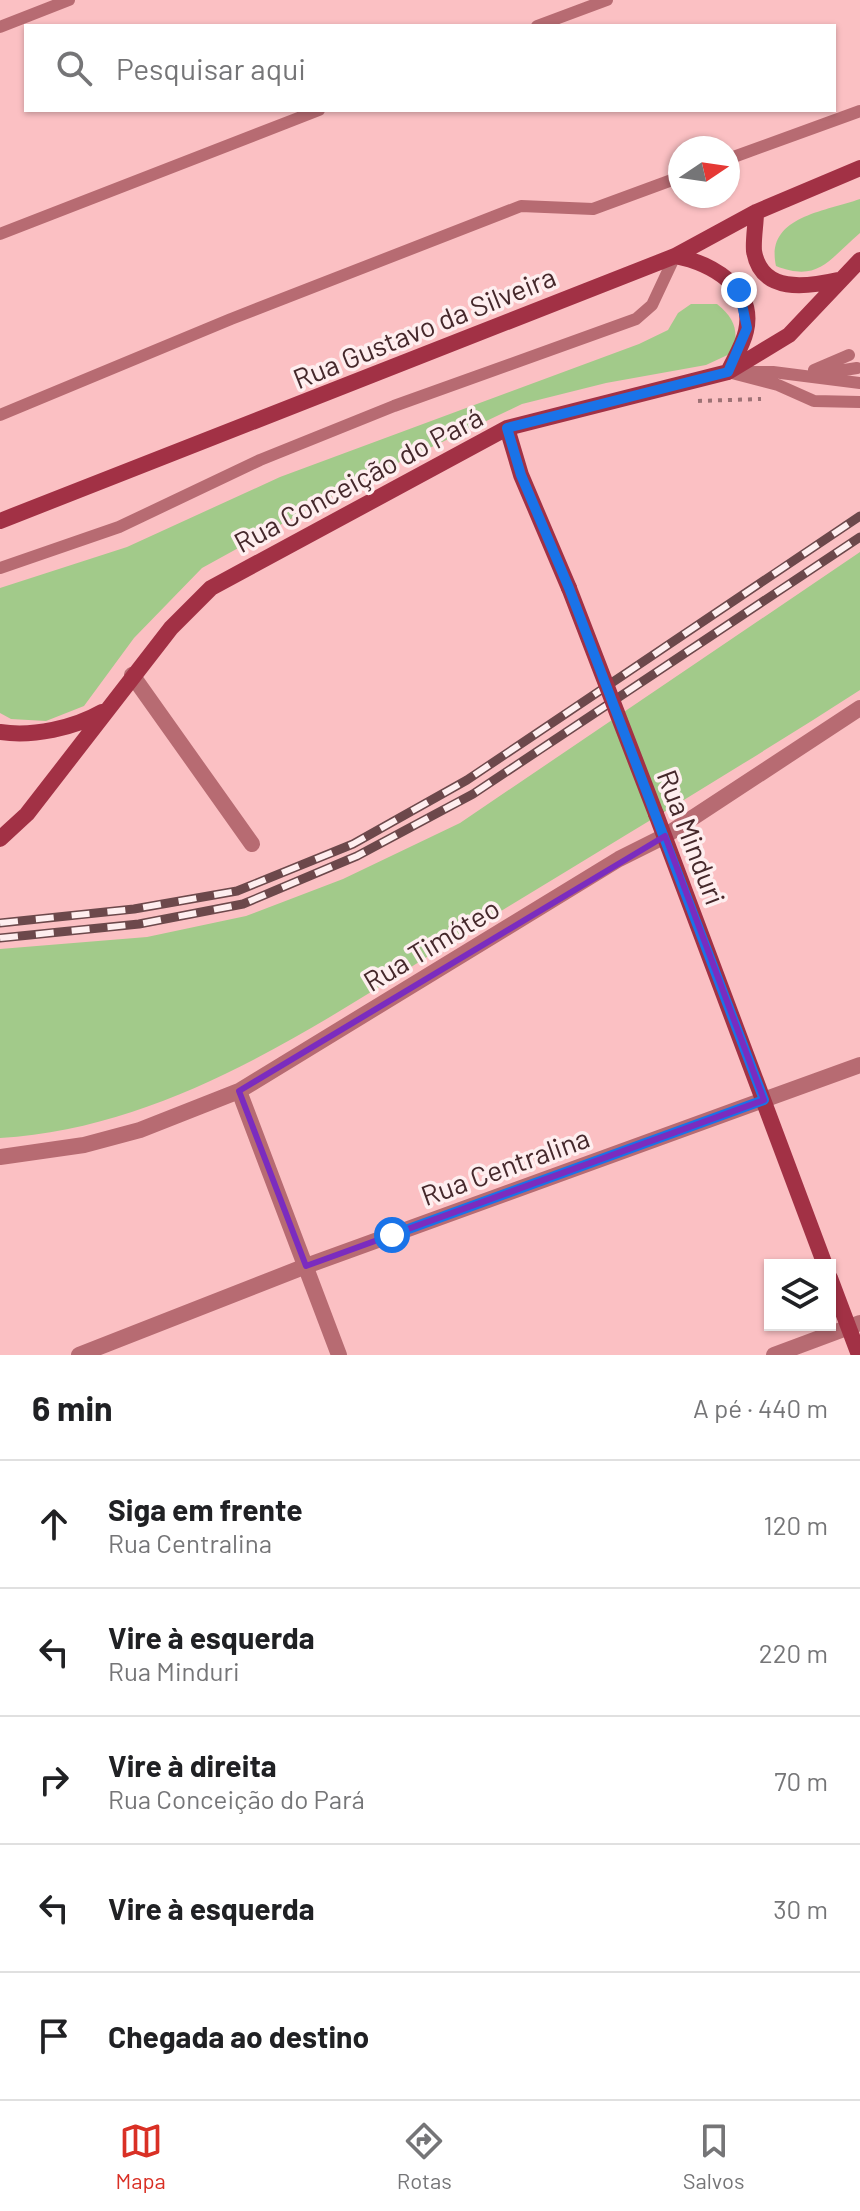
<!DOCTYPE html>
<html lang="pt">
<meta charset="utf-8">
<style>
:root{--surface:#fff;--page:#f6f6f6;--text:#202124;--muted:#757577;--line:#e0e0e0;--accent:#d93025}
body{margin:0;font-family:Barlow,sans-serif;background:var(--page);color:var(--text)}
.controls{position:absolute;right:24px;bottom:24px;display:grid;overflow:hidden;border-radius:0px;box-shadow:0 2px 6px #0004}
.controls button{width:72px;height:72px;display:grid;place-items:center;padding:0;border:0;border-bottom:2px solid var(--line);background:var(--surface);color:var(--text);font:40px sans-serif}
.compass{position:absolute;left:668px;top:136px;width:72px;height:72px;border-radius:50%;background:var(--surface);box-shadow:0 2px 6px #0004;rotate:77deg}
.stop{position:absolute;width:24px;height:24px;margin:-18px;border:6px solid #1a73e8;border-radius:50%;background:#fff}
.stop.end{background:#1a73e8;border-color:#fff;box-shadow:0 2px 8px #0008}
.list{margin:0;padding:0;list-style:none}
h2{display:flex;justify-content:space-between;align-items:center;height:104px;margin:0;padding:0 32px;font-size:34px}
h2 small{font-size:26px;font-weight:400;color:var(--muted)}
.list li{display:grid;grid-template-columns:52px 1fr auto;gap:24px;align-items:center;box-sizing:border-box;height:128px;padding:0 32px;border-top:2px solid var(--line)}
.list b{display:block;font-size:30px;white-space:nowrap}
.list p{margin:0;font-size:26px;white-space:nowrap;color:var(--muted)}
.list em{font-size:26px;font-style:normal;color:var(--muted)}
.icon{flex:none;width:44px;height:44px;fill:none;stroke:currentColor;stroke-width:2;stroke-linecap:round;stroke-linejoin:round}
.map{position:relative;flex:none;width:860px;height:1355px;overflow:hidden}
.search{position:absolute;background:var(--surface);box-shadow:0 2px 6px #0004;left:24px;right:24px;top:24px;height:88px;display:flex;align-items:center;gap:20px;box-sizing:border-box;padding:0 28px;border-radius:0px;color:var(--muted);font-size:30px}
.sheet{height:744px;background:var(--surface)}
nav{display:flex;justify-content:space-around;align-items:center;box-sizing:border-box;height:112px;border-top:2px solid var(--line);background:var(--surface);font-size:22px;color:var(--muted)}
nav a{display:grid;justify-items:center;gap:4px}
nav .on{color:var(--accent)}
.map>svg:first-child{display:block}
.green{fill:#a2ca8a}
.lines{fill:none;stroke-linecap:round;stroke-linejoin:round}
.path{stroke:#9d7275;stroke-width:4;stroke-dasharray:4 6;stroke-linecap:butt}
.lane{stroke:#b76b72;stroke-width:12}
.street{stroke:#b76b72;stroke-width:16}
.secondary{stroke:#a23145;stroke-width:16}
.rail-casing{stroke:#6c484b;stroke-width:9}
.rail{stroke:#feeeef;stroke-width:6;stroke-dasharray:18;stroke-linecap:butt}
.secondary-bridge{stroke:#a23145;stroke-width:16}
.route{stroke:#1a73e8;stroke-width:10}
.marked{fill:none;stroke:#7b2cbf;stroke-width:6;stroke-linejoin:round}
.labels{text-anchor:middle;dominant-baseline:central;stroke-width:7;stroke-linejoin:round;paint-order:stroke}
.street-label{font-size:28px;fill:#45282b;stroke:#feeeef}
</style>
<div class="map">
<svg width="860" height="1355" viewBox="0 0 860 1355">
<rect width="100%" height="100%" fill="#fbc0c3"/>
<path class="green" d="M860,199v34c-31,26 -41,50 -84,33 -11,-49 47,-54 84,-67z
M691,304h26c18,15 21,25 17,48l-28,13 -100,18 -84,21 -164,78 -156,86 -68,70 -50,68 -38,15 -35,-2 -11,-6v-125l127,-41 153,-70 359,-133 29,-14 10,-17z
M860,552v138c-121,78 -245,151 -367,226 -152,92 -310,211 -493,222v-189l147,-12 99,-21 97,-37 117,-56z"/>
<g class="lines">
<path class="path" d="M698,401l63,-2"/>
<path class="lane" d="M537,26l70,-26
M0,27l69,-27
M728,159l132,-48
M0,234l319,-124
M814,370l35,-15
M728,372l50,13 36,16 46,1
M743,372h30l87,11
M819,374l38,-6
M0,415l231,-96 290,-113 72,3 87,-32
M0,568l119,-41 141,-67 134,-54 242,-87 16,-14 23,-49"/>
<path class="street" d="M132,675l120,169
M239,1091l100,264
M0,1157l84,-12 56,-15 99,-39 380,-232 46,-23 195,-128
M79,1355l227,-89 554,-201
M774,1355l86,-32"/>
<path class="secondary" d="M756,212c0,12 -3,27 -2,39 7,43 53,36 84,29
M675,256c35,7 81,31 71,75 -3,14 -12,28 -18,41
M507,428l14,47 48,113
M0,521l675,-265 81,-44 104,-44
M0,732c33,5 74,-4 102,-20
M656,814l169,451
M0,839l27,-25 144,-186 40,-40 296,-160 221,-56 61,-37 71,-75
M830,1278l29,77"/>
<defs>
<path id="rail" d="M0,923l134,-14 103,-18 116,-47 114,-64 393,-264
M0,938l139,-14 104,-20 114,-48 116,-62 387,-257"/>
</defs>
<use href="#rail" class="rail-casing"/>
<use href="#rail" class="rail"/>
<path class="secondary-bridge" d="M569,588l87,226"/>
</g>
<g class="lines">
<path class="route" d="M392,1235l372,-135 -195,-512 -48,-113 -14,-47 221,-56 19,-44 -8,-38"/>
</g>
<path class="marked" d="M665,836l99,264 -458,166 -67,-175z"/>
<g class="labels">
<g class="street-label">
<text transform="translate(424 327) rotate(-22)">Rua Gustavo da Silveira</text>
<text transform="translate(358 479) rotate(-28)">Rua Conceição do Pará</text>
<text transform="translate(692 837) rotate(69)">Rua Minduri</text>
<text transform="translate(431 944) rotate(-31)">Rua Timóteo</text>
<text transform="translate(505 1166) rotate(-20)">Rua Centralina</text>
</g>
</g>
</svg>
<div class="controls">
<button><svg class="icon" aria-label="layers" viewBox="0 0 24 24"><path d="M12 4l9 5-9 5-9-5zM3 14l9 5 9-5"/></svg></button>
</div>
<svg class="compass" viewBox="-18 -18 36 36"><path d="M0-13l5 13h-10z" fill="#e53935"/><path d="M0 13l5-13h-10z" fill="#757577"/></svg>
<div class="stop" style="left:392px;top:1235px"></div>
<div class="stop end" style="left:739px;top:290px"></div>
<div class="search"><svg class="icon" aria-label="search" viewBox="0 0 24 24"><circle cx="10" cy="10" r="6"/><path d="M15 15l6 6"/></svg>Pesquisar aqui</div>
</div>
<section class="sheet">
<h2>6 min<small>A pé · 440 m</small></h2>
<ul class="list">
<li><svg class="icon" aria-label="ahead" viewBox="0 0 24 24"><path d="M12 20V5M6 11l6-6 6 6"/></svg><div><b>Siga em frente</b><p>Rua Centralina</p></div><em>120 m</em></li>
<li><svg class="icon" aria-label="left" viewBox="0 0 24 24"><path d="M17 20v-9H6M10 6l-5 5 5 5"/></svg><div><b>Vire à esquerda</b><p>Rua Minduri</p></div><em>220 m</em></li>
<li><svg class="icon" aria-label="right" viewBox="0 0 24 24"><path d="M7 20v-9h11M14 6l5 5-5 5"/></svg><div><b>Vire à direita</b><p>Rua Conceição do Pará</p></div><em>70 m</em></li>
<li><svg class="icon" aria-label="left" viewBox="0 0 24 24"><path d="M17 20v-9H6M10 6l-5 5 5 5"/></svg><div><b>Vire à esquerda</b></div><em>30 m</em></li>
<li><svg class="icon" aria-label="arrive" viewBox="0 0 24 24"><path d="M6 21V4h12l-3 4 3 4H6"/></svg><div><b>Chegada ao destino</b></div></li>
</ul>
</section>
<nav>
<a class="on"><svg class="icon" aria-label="map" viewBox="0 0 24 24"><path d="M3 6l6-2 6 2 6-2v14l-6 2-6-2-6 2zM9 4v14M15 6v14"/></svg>Mapa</a>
<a><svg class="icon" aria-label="directions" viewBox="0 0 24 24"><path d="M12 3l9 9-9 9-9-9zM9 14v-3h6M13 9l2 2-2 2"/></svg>Rotas</a>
<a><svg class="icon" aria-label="saved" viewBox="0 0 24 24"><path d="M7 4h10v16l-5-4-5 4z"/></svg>Salvos</a>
</nav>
